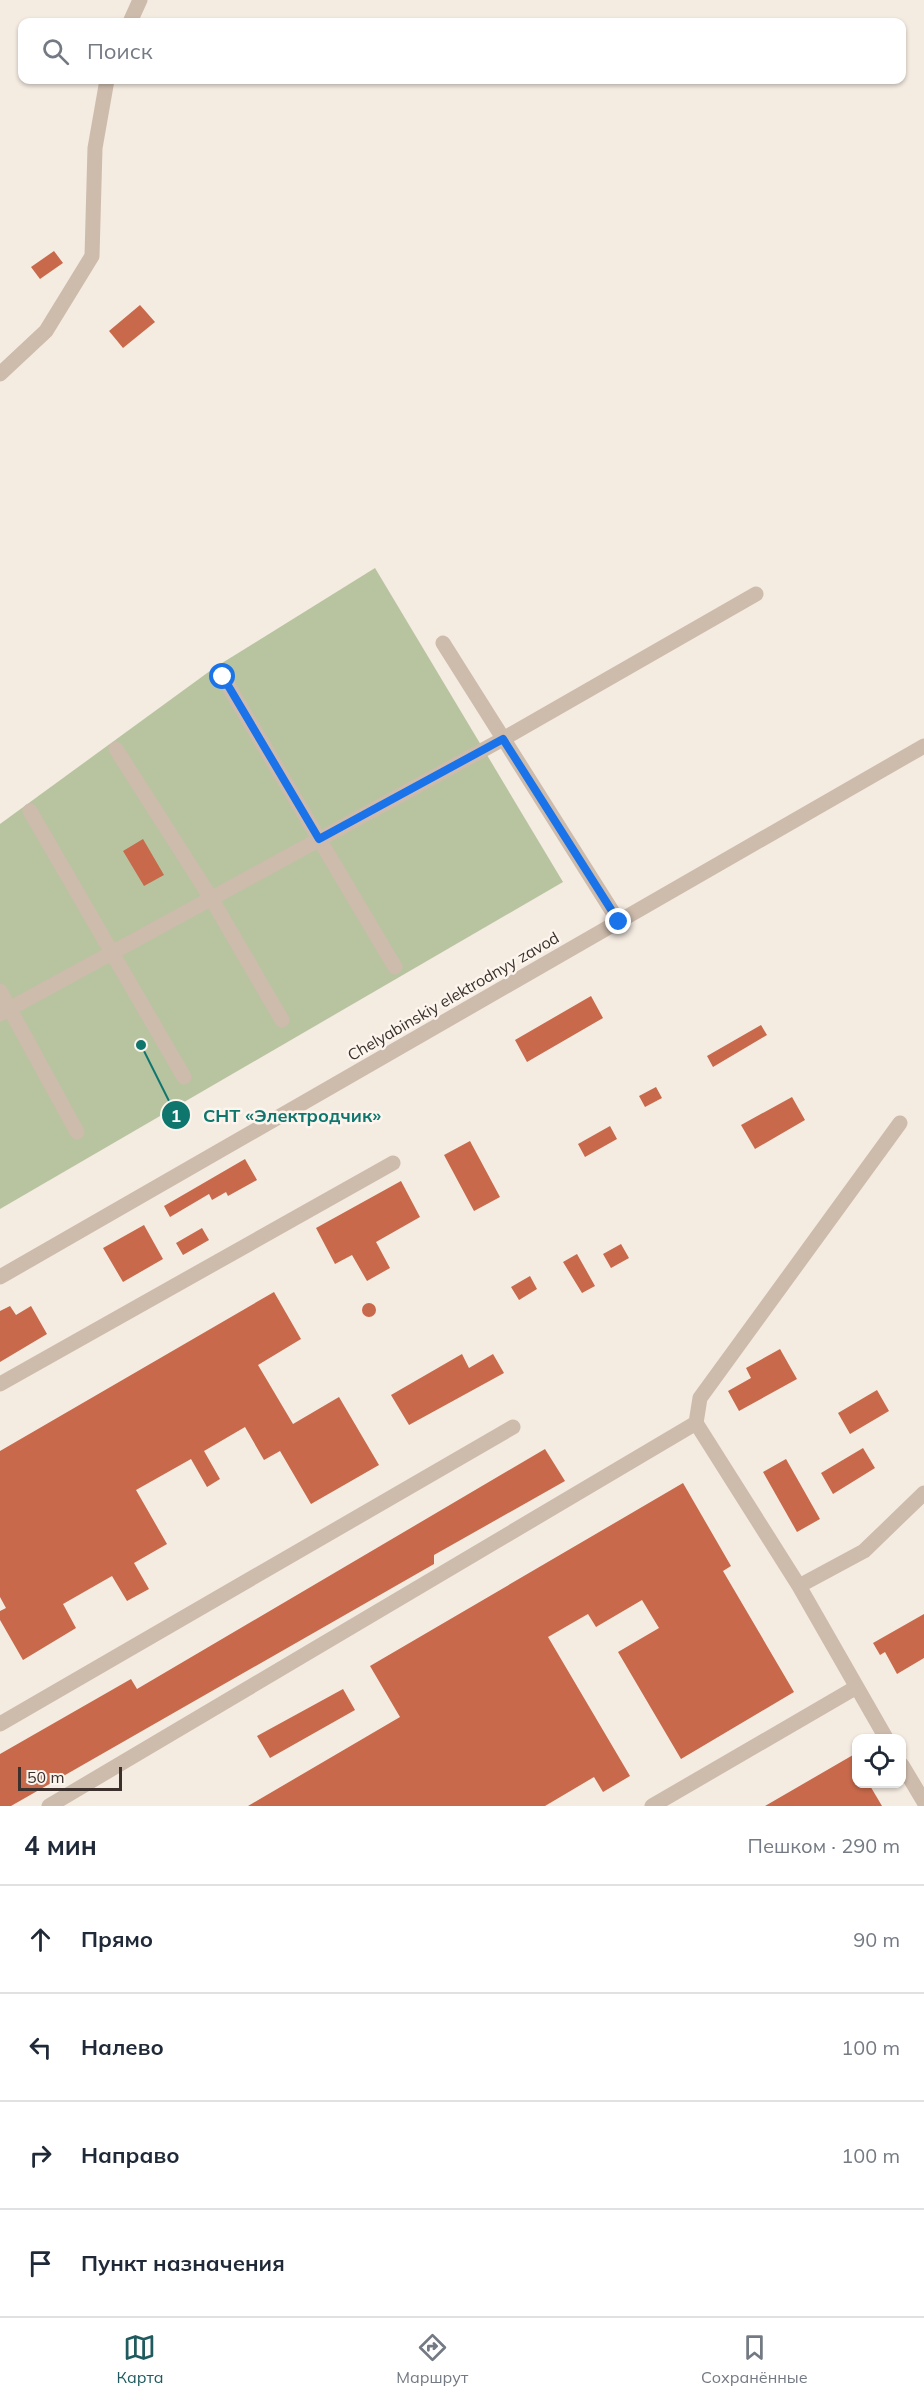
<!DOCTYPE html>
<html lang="ru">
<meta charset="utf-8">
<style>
:root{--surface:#fff;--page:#f2f2f3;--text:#1f2937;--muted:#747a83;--line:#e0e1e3;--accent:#1f5a5e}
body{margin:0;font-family:Mulish,sans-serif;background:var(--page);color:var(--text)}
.controls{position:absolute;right:18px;bottom:18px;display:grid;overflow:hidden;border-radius:12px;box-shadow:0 2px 4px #0004}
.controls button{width:54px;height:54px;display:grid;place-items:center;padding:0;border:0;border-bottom:2px solid var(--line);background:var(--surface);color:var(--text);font:30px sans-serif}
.scale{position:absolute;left:18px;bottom:15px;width:104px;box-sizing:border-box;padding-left:6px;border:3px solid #3b302b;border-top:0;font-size:16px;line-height:21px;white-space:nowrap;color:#3b302b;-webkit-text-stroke:4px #fbf5ee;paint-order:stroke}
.stop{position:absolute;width:18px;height:18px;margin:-14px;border:4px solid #1a73e8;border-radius:50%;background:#fff}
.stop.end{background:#1a73e8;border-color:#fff;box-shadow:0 2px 6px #0008}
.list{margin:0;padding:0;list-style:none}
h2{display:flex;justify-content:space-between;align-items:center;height:78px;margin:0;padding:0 24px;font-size:26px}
h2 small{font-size:20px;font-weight:400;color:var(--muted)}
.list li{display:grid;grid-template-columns:39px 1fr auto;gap:18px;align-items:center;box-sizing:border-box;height:108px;padding:0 24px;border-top:2px solid var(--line)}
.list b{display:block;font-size:22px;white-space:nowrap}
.list em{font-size:20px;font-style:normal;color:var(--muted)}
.icon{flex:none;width:33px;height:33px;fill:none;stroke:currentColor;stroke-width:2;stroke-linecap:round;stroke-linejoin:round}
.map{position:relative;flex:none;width:924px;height:1806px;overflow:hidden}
.search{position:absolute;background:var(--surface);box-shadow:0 2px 4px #0004;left:18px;right:18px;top:18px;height:66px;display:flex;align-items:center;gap:15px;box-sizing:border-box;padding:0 21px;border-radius:12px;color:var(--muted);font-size:22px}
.sheet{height:510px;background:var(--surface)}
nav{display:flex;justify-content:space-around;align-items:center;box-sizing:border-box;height:84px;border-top:2px solid var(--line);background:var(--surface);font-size:16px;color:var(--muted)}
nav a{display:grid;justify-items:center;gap:3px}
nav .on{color:var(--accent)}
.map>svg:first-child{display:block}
.green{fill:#b8c4a0}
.building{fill:#c8694b}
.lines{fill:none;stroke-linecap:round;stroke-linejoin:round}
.minor{stroke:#cdbbac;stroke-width:15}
.route{stroke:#1a73e8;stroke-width:8}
.labels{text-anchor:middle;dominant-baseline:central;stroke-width:5;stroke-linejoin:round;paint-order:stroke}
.street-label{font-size:16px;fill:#3b302b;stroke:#fbf5ee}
.leader{fill:none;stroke:#0f766e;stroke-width:2}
.callout-dot{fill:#0f766e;stroke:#fbf5ee;stroke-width:2}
.mark-label{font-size:18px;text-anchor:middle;font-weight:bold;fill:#fff}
.callout-label{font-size:18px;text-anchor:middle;font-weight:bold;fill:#0f766e;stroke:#fbf5ee;stroke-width:5;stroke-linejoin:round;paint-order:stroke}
</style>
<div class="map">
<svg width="924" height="1806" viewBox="0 0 924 1806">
<rect width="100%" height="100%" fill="#f4ebe1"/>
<path class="green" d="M375,568l188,314 -563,327v-385l214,-156z"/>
<path class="building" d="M54,251l9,12 -23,16 -9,-12z
M140,305l15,17 -32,26 -14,-17z
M143,839l21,36 -20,11 -21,-35z
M591,996l12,22 -76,44 -12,-22z
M761,1025l6,10 -54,32 -6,-11z
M656,1087l6,11 -17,9 -6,-11z
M792,1097l13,23 -50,29 -14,-24z
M610,1126l7,13 -32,18 -7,-13z
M470,1141l30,56 -26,14 -30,-56z
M245,1159l12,21 -29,16 -2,-4 -14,8 -3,-6 -39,23 -6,-11z
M401,1181l19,36 -44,25 14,26 -23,13 -15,-26 -17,9 -19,-36z
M144,1225l19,34 -40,23 -20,-34z
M202,1228l7,12 -26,15 -7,-12z
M621,1244l8,14 -18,10 -8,-14z
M577,1254l18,32 -13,7 -19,-31z
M530,1276l7,13 -18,11 -8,-13z
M274,1292l27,47 -43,26 35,59 46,-27 40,68 -68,39 -31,-53 -16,9 -19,-33 -41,24 16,28 -13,8 -16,-28 -55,31 31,54 -33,19 15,26 -22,12 -15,-25 -49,28 13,24 -53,32 -23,-40v-9l6,-3 -6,-11v-146z
M362 1310a7 7 0 1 1 14 0a7 7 0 1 1-14 0Z
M10,1306l6,9 15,-9 16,28 -47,28v-51z
M780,1349l17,30 -58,32 -11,-20 23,-13 -5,-10z
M462,1354l7,14 24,-14 11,19 -95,52 -18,-30z
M877,1390l12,21 -39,23 -12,-21z
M863,1448l12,20 -42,26 -12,-21z
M545,1449l20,32 -131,74v9l-423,242h-11v-52l131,-75 6,10z
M786,1459l34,60 -23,13 -34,-60z
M683,1483l48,83 -8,5 71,121 -113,67 -63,-107 41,-24 -17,-28 -46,27 -8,-13 -40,23 82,139 -27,16 -9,-15 -49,29h-297l152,-89 -30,-51z
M924,1614v44l-27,16 -12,-22 -5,3 -7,-12z
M343,1689l12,21 -85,48 -13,-22z
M853,1755l3,7v22h13l13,22h-117z"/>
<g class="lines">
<path class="minor" d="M130,22l10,-22
M0,374l46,-43 46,-75 3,-108 12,-68
M443,643l176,279
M223,677l172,290
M116,749l95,149 71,122
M30,811l154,266
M0,991l77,141
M0,1014l503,-275 253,-145
M0,1277l924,-531
M0,1384l393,-221
M799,1586l65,-35 60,-58
M0,1724l513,-297
M886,1738l-87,-152 -103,-163 4,-25 200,-275
M902,1765l22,37
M49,1806l647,-383
M652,1806l203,-118"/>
</g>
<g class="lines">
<path class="route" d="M223,677l96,162 184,-100 116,183"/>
</g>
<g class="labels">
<g class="street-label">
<text transform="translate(453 996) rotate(-30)">Chelyabinskiy elektrodnyy zavod</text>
</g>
</g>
<path class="leader" d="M141 1045L176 1115"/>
<g class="callout-dot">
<circle cx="141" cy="1045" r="6"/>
<circle cx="176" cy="1115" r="15"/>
</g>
<g class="mark-label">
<text x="176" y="1122">1</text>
</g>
<g class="callout-label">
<text x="292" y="1122">СНТ «Электродчик»</text>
</g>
</svg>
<div class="controls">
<button><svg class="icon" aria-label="locate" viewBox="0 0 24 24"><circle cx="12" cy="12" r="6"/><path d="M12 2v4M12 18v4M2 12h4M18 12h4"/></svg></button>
</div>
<div class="scale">50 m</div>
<div class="stop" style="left:223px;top:677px"></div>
<div class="stop end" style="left:619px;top:922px"></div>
<div class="search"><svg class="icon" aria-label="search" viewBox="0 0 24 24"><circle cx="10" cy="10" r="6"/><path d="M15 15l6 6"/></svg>Поиск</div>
</div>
<section class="sheet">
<h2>4 мин<small>Пешком · 290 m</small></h2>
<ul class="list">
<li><svg class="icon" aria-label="ahead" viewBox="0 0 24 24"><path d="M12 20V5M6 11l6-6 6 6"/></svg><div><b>Прямо</b></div><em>90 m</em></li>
<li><svg class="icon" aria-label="left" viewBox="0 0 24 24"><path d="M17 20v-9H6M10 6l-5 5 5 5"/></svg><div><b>Налево</b></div><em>100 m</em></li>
<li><svg class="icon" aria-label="right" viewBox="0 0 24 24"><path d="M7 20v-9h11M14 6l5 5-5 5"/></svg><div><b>Направо</b></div><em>100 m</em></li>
<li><svg class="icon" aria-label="arrive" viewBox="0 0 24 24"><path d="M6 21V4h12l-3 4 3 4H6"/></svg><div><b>Пункт назначения</b></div></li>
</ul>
</section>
<nav>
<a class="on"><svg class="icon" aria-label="map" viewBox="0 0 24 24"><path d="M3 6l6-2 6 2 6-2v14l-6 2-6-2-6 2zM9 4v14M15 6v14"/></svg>Карта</a>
<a><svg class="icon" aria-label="directions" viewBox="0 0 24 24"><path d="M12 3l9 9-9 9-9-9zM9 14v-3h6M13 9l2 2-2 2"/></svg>Маршрут</a>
<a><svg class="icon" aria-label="saved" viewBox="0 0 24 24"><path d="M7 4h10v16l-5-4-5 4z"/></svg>Сохранённые</a>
</nav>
